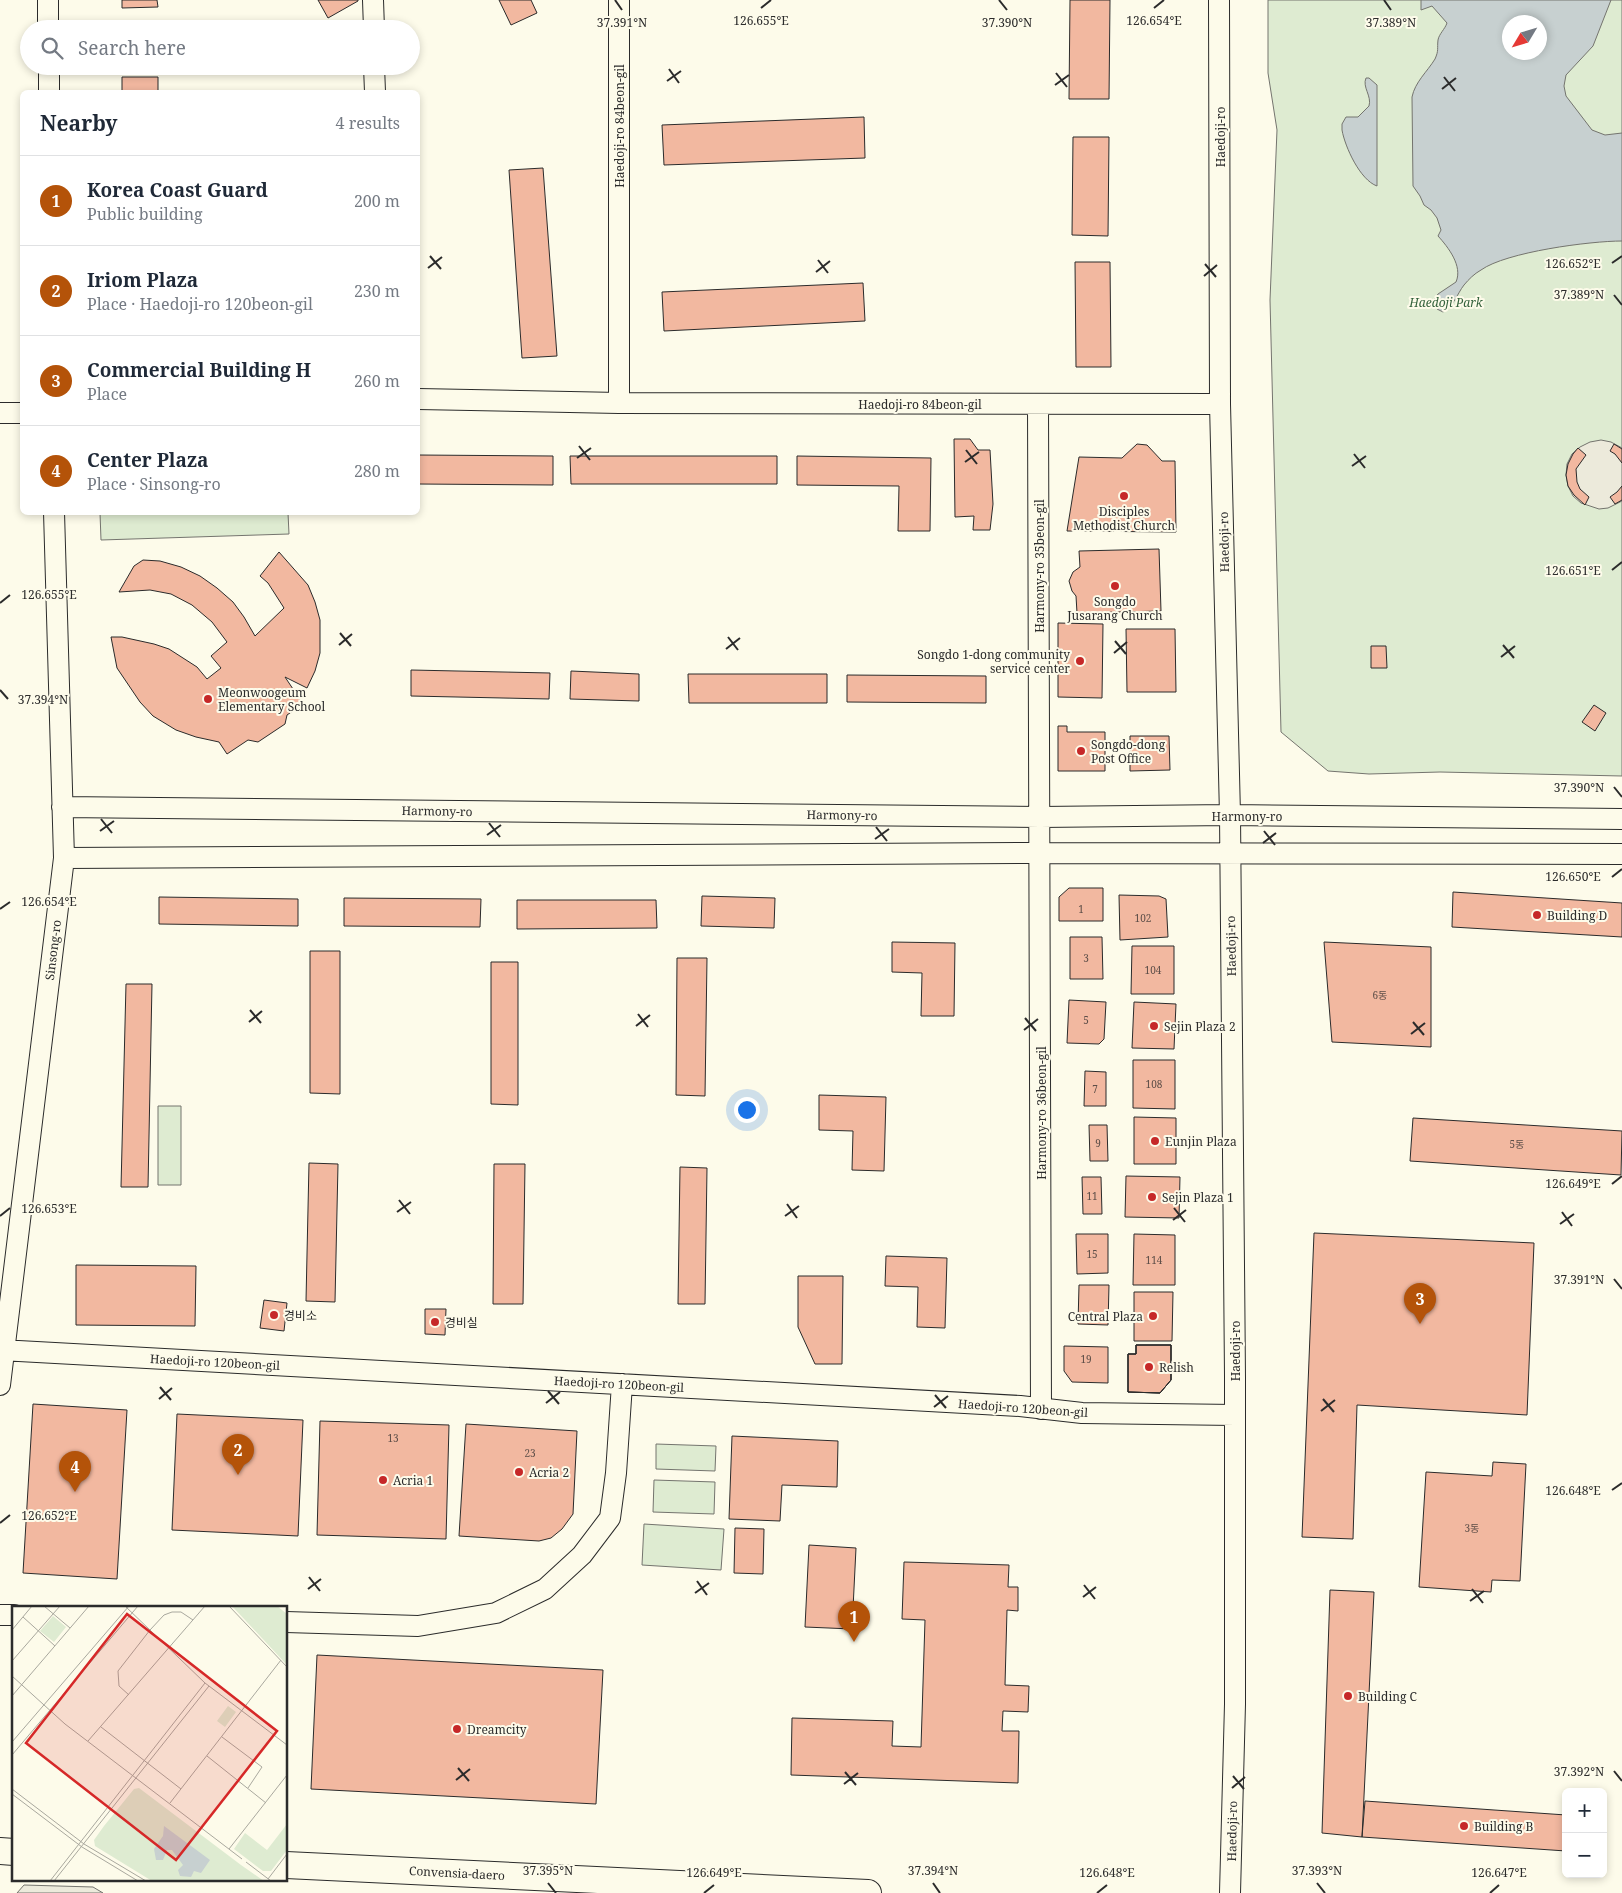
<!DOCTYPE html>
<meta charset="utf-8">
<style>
:root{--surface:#fff;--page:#f2f2f3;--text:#1f2937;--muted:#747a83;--line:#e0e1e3;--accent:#b45309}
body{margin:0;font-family:"Noto Serif","Noto Sans KR",serif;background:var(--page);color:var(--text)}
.controls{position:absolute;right:15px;bottom:15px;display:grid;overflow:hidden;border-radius:8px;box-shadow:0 2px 8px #0003}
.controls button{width:45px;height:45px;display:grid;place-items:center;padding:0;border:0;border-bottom:1px solid var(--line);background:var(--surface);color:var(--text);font:25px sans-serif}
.compass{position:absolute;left:1502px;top:15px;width:45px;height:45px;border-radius:50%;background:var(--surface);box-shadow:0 2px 8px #0003;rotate:232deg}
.you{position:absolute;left:746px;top:1109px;width:18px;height:18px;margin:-12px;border:4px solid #fff;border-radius:50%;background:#1a73e8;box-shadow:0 0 0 8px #1a73e833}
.badge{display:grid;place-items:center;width:32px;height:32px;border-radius:50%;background:var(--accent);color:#fff;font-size:16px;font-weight:700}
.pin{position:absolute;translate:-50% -41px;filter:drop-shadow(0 1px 2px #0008)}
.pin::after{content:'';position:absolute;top:26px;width:18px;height:15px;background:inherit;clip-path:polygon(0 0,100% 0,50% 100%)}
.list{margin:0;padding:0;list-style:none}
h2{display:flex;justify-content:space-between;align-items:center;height:65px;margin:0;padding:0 20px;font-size:21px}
h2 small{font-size:16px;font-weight:400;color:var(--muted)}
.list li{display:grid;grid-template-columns:32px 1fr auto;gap:15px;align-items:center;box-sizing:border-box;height:90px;padding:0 20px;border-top:1px solid var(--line)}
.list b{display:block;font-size:19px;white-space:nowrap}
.list p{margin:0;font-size:16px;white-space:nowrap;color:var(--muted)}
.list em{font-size:16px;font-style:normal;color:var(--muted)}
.icon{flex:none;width:28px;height:28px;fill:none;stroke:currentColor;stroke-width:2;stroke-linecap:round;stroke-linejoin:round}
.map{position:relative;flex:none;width:1622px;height:1893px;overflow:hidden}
.search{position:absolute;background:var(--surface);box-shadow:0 2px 8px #0003;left:20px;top:20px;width:400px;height:55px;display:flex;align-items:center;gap:12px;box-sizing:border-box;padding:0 18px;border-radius:28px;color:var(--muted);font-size:19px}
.panel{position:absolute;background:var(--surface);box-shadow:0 2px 8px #0003;left:20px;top:90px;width:400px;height:425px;border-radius:8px}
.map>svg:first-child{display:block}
.green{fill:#deebd1;stroke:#74746e;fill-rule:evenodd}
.parking{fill:#eceadb;stroke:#74746e}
.water{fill:#c7d0d0;stroke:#74746e;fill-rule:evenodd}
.building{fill:#f2b8a0;stroke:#2b2b2b}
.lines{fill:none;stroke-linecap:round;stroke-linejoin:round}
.minor-casing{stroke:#2b2b2b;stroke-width:22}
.major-casing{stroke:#2b2b2b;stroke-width:28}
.minor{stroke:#fdfbea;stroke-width:20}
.major{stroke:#fdfbea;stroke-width:26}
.ticks{fill:none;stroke:#2b2b2b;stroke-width:2}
.poi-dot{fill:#c62828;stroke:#fdfbea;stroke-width:2}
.labels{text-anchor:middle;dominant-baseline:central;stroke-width:4;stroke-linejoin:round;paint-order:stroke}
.number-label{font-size:10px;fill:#5d4e48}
.street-label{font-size:12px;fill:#2b2b2b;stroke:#fdfbea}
.park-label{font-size:12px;font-style:italic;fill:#34623c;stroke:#fdfbea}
.poi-label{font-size:12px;fill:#2b2b2b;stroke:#fdfbea;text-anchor:start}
.inset-road{fill:none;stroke:#a9a89e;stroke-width:1}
.view{fill:#d62828;fill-opacity:0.15;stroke:#d62828;stroke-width:2.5}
.inset-edge{fill:none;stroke:#2b2b2b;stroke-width:2.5}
.ticks-label{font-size:12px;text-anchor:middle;fill:#2b2b2b;stroke:#fdfbea;stroke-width:4;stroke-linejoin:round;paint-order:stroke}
</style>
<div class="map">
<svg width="1622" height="1893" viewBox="0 0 1622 1893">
<rect width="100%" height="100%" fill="#fdfbea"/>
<path class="green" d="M1268,0h354v776l-182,-4 -71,2 -41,-3 -47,-39 -11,-432 7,-170 -9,-57zM1510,22h30v30h-30z
M100,513h188l1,21 -188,6z
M158,1106h23v79h-23z
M656,1444l60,2 -1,25 -59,-2z
M654,1480l61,2 -1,32 -61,-2z
M644,1524l80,5 -3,41 -79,-5z"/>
<path class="parking" d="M1601,440l10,2 11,6v53l-14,7 -9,1 -18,-6 -8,-7 -5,-10 -2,-11 1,-11 5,-10 8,-7 10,-5z
M24,1885l69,2 10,6h-86z"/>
<path class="water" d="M1421,0h190l-18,46 -27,29 -2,11 2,10 26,34 13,5 17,-2v108c-32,0 -116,11 -141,29 -7,4 -12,9 -17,15 -7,9 -10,21 -21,27l-6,-3 -3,-9 4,-6 18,-12c7,-16 -8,-35 -18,-46l3,-6 -4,-12 -6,-8 -7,-5 -4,-9 -7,-10 -1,-89c3,-15 15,-25 23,-38 4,-9 2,-10 3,-19 1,-6 7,-11 9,-17l-15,-17 -11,4zM1510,22h30v30h-30z
M1366,78h3l8,7v101c-17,-6 -32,-39 -35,-56v-6l4,-7h12l11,-11c3,-10 -7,-19 -3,-28z"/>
<path class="building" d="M122,0h35l1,7 -36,1z
M318,0h40v1l-30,17z
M499,0h32l6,13 -26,12z
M1070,0h40l-1,99h-40z
M122,77h36v15h-36z
M864,117l1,41 -201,7 -2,-40z
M1073,137h36l-1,99 -36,-1z
M543,168l14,188 -35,2 -13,-188z
M1075,262h35l1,105h-35z
M863,283l2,38 -201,10 -2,-39z
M954,439h16l8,11h12l3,54 -3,26h-17l1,-14 -19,1z
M1137,444l10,1 15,16h13l1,71 -109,-1 12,-74 43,1z
M1614,444l8,5v14l-7,-9 -5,-3z
M1578,448l8,7 -10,14 1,13 3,7 9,8 -4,8 -11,-10 -6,-9 -2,-11 2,-11 5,-10z
M418,455l135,1v29l-135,-1z
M570,456h207v28h-206z
M797,456l134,2 -1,73h-32l1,-45 -102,-1z
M1622,486v14l-7,4 -5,-7 7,-5z
M1159,549l2,62 -84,2 -1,-17 -4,-5 -3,-10 4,-9 7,-5 -1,-16z
M279,552l29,33 7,17 5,18v33l-5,18 -8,17 -22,-11 18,27 -16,11 -2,9 -27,18 -10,-2 -21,14 -8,-12 -23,-5 -20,-7 -23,-14 -13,-14 -23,-34 -6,-31h11l32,7 15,5 28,18 10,12 14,-11 -10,-12 16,-14 -15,-20 -20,-17 -21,-11 -21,-4 -31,2 15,-26 9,-6 17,1 21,6 19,9 17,12 16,14 11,15 11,19 29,-28 -16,-25 -8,-7z
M1058,623l45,1 -1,74 -44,-1z
M1126,629h49l1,63h-49z
M1371,646h15l1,22h-16z
M411,670l139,3 -1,26 -138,-3z
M571,671l68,3v27l-69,-2z
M688,674h139v29h-138z
M847,675l139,1v27l-139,-1z
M1594,705l12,8 -11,18 -13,-9z
M1058,726h9v6h38v39h-47z
M1130,736h39l1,34 -40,1z
M1069,888h34v33h-44v-24z
M1453,892l169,11v34l-170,-10z
M1119,895l40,1 7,3 2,38 -48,3z
M702,896l73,2 -1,30 -73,-2z
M159,897l139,2v27l-139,-2z
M344,898l137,1 -1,28 -136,-1z
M517,900h139l1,28 -140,1z
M1070,937h32l1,42h-33z
M892,942l63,1 -1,73h-33l1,-43 -30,-1z
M1324,942l107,5v100l-99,-5z
M1132,946h42v48h-43z
M310,951h30v143l-30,-1z
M677,958h30l-2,138 -29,-1z
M491,962h27v143l-27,-1z
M126,984h26l-4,203h-27z
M1069,1000l37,2 -2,37 -5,5 -32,-1z
M1134,1002l42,2 -2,45 -42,-1z
M1133,1060h42v49l-42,-1z
M1085,1071l21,1v34h-22z
M819,1095l67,2 -2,74 -32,-1 1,-39 -34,-1z
M1134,1117l42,1v46h-42z
M1413,1118l209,13 -1,44 -211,-14z
M1089,1125h18l1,36h-18z
M309,1163l29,1 -3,138 -29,-1z
M494,1164h31l-2,140h-30z
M680,1167l27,1 -2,136h-27z
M1126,1176l54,1 -1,41 -54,-1z
M1082,1177h19l1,37h-19z
M1314,1233l220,10 -7,172 -170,-10 -4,134 -51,-2z
M1076,1234h32v39l-31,1z
M1134,1234l41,1v50h-42z
M886,1256l61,2 -2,70 -28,-1 1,-40 -33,-1z
M76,1265l120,1 -1,60 -119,-1z
M798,1276h45l-1,88h-27l-17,-37z
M1079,1285h30l-1,40 -30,-1z
M1134,1292h39l-1,49h-38z
M264,1300l23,3 -3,28 -24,-3z
M425,1309h21l-1,26 -20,-1z
M1136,1345h35v35l-11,13 -32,-1v-38h8z
M1136,1345h35v35l-11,13 -32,-1v-38h8z
M1136,1345h35v35l-11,13 -32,-1v-38h8z
M1064,1346l44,1v36l-36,-1 -8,-11z
M33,1404l94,6 -10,169 -94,-6z
M177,1414l126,6 -5,116 -126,-6z
M320,1421l129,4 -3,114 -129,-4z
M466,1424l111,7 -4,83 -11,15 -11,9 -12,3 -80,-5z
M732,1436l106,5 -1,46 -55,-2 -2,36 -51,-2z
M1493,1462l33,2 -6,117 -28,-1 -1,12 -72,-5 7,-115 66,4z
M735,1528l29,1 -1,45 -29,-1z
M809,1545l47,3 -4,81 -47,-2z
M904,1562l105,3 -1,22h10v24l-11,-1 -2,75 24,1 -1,26 -25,-1 -1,20h17l-1,52 -227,-8 1,-57 101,3 -1,25 29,1 4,-127 -23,-1z
M1330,1590l44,2 -12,245 -40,-4z
M317,1655l286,15 -7,134 -285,-15z
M1365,1801l201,14v36l-204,-14z"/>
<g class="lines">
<defs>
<path id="minor" d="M48,0v29
M373,0l1,29
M619,0v403
M1219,0l1,404 10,411 5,562v327l-5,189
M49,66v26
M374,66l1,26
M418,399l201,4 601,1
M1038,404l3,1005
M0,413h22
M62,807l978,10 190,-2 392,4
M64,858l976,-5 582,1
M0,1350l1020,56 62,7 153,2
M0,1385l64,-527 -10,-346
M0,1615h14
M286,1622l132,4 78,-13 49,-24 37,-34 28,-37 6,-45 6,-89"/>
<path id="major" d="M0,1851l14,1
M286,1865l582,28"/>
</defs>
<use href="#minor" class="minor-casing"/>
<use href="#major" class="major-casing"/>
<use href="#minor" class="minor"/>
<use href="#major" class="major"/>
</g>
<path class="ticks" d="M615,0l7,10M999,0l8,10M1384,0l7,10M761,8l10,-8M1154,8l10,-8M669,69l10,14M1056,73l11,14M1444,77l11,14M667,81l14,-10M1055,85l14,-10M1442,89l14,-11M430,256l11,13M818,260l10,13M1612,263l10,-7M1205,264l11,13M428,268l14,-11M816,272l14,-11M1204,276l13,-11M1614,295l8,10M579,446l11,14M966,450l11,14M1354,454l11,14M577,458l14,-10M965,462l14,-10M1352,466l14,-10M1612,570l10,-8M0,603l10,-8M340,633l11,13M728,637l10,13M1115,641l11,13M339,645l13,-11M1503,645l11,13M726,649l14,-11M1114,653l13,-11M1501,657l14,-11M0,690l8,9M1614,787l8,10M101,819l11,14M489,823l11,14M876,827l11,14M100,831l14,-10M1264,831l11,14M487,835l14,-10M875,839l14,-10M1263,843l13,-10M1612,877l10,-8M0,909l10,-7M250,1010l11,13M638,1014l10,13M1025,1018l11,13M249,1022l13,-11M1413,1022l11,13M636,1026l14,-11M1024,1030l14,-11M1411,1034l14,-11M1612,1184l10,-8M399,1200l11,14M787,1204l10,14M1174,1208l11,14M397,1212l14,-10M1562,1212l10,14M0,1216l10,-8M785,1216l14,-10M1173,1220l13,-10M1560,1224l14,-10M1614,1279l8,10M160,1387l11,13M548,1391l11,13M935,1395l11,13M159,1399l13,-11M1323,1399l11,13M546,1403l14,-11M934,1407l14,-11M1321,1411l14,-11M1612,1490l10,-7M0,1523l10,-8M309,1577l11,14M697,1581l10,14M1084,1585l11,14M308,1589l13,-10M1472,1589l11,14M695,1593l14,-10M1083,1597l13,-10M1470,1601l14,-10M458,1768l11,13M1614,1771l8,10M845,1772l11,13M1233,1776l11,13M456,1780l14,-11M844,1784l14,-11M1232,1788l13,-11M548,1883l8,10M933,1883l7,10M1317,1883l8,10M704,1893l10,-8M1097,1893l10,-8M1490,1893l9,-8"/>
<g class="poi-dot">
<circle cx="1124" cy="496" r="5"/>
<circle cx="1115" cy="586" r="5"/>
<circle cx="1080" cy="661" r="5"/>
<circle cx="208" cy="699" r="5"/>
<circle cx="1081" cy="751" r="5"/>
<circle cx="1537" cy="915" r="5"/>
<circle cx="1154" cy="1026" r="5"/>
<circle cx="1155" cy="1141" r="5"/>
<circle cx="1152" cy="1197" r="5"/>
<circle cx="274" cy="1315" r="5"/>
<circle cx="1153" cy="1316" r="5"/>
<circle cx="435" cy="1322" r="5"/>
<circle cx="1149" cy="1367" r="5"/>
<circle cx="519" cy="1472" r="5"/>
<circle cx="383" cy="1480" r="5"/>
<circle cx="1348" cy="1696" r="5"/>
<circle cx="457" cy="1729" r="5"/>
<circle cx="1464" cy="1826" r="5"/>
</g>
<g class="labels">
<g class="number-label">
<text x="1081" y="909">1</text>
<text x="1143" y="918">102</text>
<text x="1086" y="958">3</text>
<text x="1153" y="970">104</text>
<text x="1380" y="995">6동</text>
<text x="1086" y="1020">5</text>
<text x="1154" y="1084">108</text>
<text x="1095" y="1089">7</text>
<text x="1098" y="1143">9</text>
<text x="1517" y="1144">5동</text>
<text x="1092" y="1196">11</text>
<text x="1092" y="1254">15</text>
<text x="1154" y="1260">114</text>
<text x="1086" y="1359">19</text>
<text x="393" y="1438">13</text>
<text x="530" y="1453">23</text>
<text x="1472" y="1528">3동</text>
</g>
<g class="street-label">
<text transform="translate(619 126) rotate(-90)">Haedoji-ro 84beon-gil</text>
<text transform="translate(1220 137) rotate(-90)">Haedoji-ro</text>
<text x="920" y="404">Haedoji-ro 84beon-gil</text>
<text transform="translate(1224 542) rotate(-91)">Haedoji-ro</text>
<text transform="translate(1039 566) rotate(-90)">Harmony-ro 35beon-gil</text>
<text transform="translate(437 811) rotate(1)">Harmony-ro</text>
<text transform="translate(842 815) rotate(1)">Harmony-ro</text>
<text x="1247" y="816">Harmony-ro</text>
<text transform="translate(1231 946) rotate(-91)">Haedoji-ro</text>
<text transform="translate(53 950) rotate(-83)">Sinsong-ro</text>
<text transform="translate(1041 1113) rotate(-90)">Harmony-ro 36beon-gil</text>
<text transform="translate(1235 1351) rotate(-90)">Haedoji-ro</text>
<text transform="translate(215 1362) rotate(3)">Haedoji-ro 120beon-gil</text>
<text transform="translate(619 1384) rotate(3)">Haedoji-ro 120beon-gil</text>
<text transform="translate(1023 1408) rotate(4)">Haedoji-ro 120beon-gil</text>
<text transform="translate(1232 1831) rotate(-89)">Haedoji-ro</text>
<text transform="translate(457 1873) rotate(3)">Convensia-daero</text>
</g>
<g class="park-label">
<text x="1446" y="302">Haedoji Park</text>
</g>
<g class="poi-label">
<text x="1124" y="511" text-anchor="middle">Disciples<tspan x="1124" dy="14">Methodist Church</tspan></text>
<text x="1115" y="601" text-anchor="middle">Songdo<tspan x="1115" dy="14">Jusarang Church</tspan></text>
<text x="1070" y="654" text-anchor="end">Songdo 1-dong community<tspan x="1070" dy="14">service center</tspan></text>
<text x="218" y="692">Meonwoogeum<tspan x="218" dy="14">Elementary School</tspan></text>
<text x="1091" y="744">Songdo-dong<tspan x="1091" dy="14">Post Office</tspan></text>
<text x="1547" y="915">Building D</text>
<text x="1164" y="1026">Sejin Plaza 2</text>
<text x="1165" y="1141">Eunjin Plaza</text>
<text x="1162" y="1197">Sejin Plaza 1</text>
<text x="284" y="1315">경비소</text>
<text x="1143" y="1316" text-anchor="end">Central Plaza</text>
<text x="445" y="1322">경비실</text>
<text x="1159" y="1367">Relish</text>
<text x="529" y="1472">Acria 2</text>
<text x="393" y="1480">Acria 1</text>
<text x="1358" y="1696">Building C</text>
<text x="467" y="1729">Dreamcity</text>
<text x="1474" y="1826">Building B</text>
</g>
</g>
<g transform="translate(12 1606)">
<rect width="275" height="275" fill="#fdfbea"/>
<path d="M220,0h45l10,8v51zM41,10l13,11 -12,15 -14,-11zM216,100l8,6 -11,15 -8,-6zM127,182l102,77 23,16h-112l-57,-35 -1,-6 10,-14 30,-37zM275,218v26l-16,21h-8l-29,-22 11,-16 22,17z" fill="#deebd1"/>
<path d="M152,220l46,34 -9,13 -7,-2 -3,6 -11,-1 -2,-6 5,-5 -11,-15h-5l-4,10h-7l-2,-11 9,-13z" fill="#c7d0d0"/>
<path class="inset-road" d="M32,0l26,22M113,0l80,77 82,62M217,0l58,61M11,11l32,29M0,24l20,-24M0,55l48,-55M0,70l53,48 177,135M117,89l-10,-9 -1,-15 32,-41 14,-15 8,-3h9l12,8M0,90l77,-90M89,121l80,62M210,131l40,30 -14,21M76,135l117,-135M0,136l117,-136M0,149l126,-149M195,150l59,47M0,183l72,55 62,37M0,188l70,53 56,34M158,197l111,-143M217,243l58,-74M234,256l25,19M256,273l19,-25M38,275l155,-198M42,275l155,-195"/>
<path class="view" d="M115,8l150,117 -101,129 -150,-117z"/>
<rect width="275" height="275" class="inset-edge"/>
</g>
<g class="ticks-label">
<text x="761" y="25">126.655°E</text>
<text x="1154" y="25">126.654°E</text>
<text x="622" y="27">37.391°N</text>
<text x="1007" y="27">37.390°N</text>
<text x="1391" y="27">37.389°N</text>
<text x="1573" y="268">126.652°E</text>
<text x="1579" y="299">37.389°N</text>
<text x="1573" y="575">126.651°E</text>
<text x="49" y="599">126.655°E</text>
<text x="43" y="704">37.394°N</text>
<text x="1579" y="792">37.390°N</text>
<text x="1573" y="881">126.650°E</text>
<text x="49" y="906">126.654°E</text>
<text x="1573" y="1188">126.649°E</text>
<text x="49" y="1213">126.653°E</text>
<text x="1579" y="1284">37.391°N</text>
<text x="1573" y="1495">126.648°E</text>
<text x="49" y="1520">126.652°E</text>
<text x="1579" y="1776">37.392°N</text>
<text x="548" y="1875">37.395°N</text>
<text x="933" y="1875">37.394°N</text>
<text x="1317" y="1875">37.393°N</text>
<text x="714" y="1877">126.649°E</text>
<text x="1107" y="1877">126.648°E</text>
<text x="1499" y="1877">126.647°E</text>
</g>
</svg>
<div class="controls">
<button>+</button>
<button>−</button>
</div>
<svg class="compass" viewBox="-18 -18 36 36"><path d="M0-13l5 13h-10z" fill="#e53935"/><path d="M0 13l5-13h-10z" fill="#747a83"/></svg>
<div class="you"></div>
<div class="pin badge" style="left:854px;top:1642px">1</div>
<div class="pin badge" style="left:238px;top:1475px">2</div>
<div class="pin badge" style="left:1420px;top:1324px">3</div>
<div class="pin badge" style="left:75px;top:1492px">4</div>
<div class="search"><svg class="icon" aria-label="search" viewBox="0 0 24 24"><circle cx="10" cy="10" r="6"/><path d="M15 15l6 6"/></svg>Search here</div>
<section class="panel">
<h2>Nearby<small>4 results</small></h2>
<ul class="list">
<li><span class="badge">1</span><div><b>Korea Coast Guard</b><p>Public building</p></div><em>200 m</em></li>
<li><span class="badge">2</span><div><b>Iriom Plaza</b><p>Place · Haedoji-ro 120beon-gil</p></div><em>230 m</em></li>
<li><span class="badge">3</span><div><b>Commercial Building H</b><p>Place</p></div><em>260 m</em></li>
<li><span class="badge">4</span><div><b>Center Plaza</b><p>Place · Sinsong-ro</p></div><em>280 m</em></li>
</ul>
</section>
</div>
